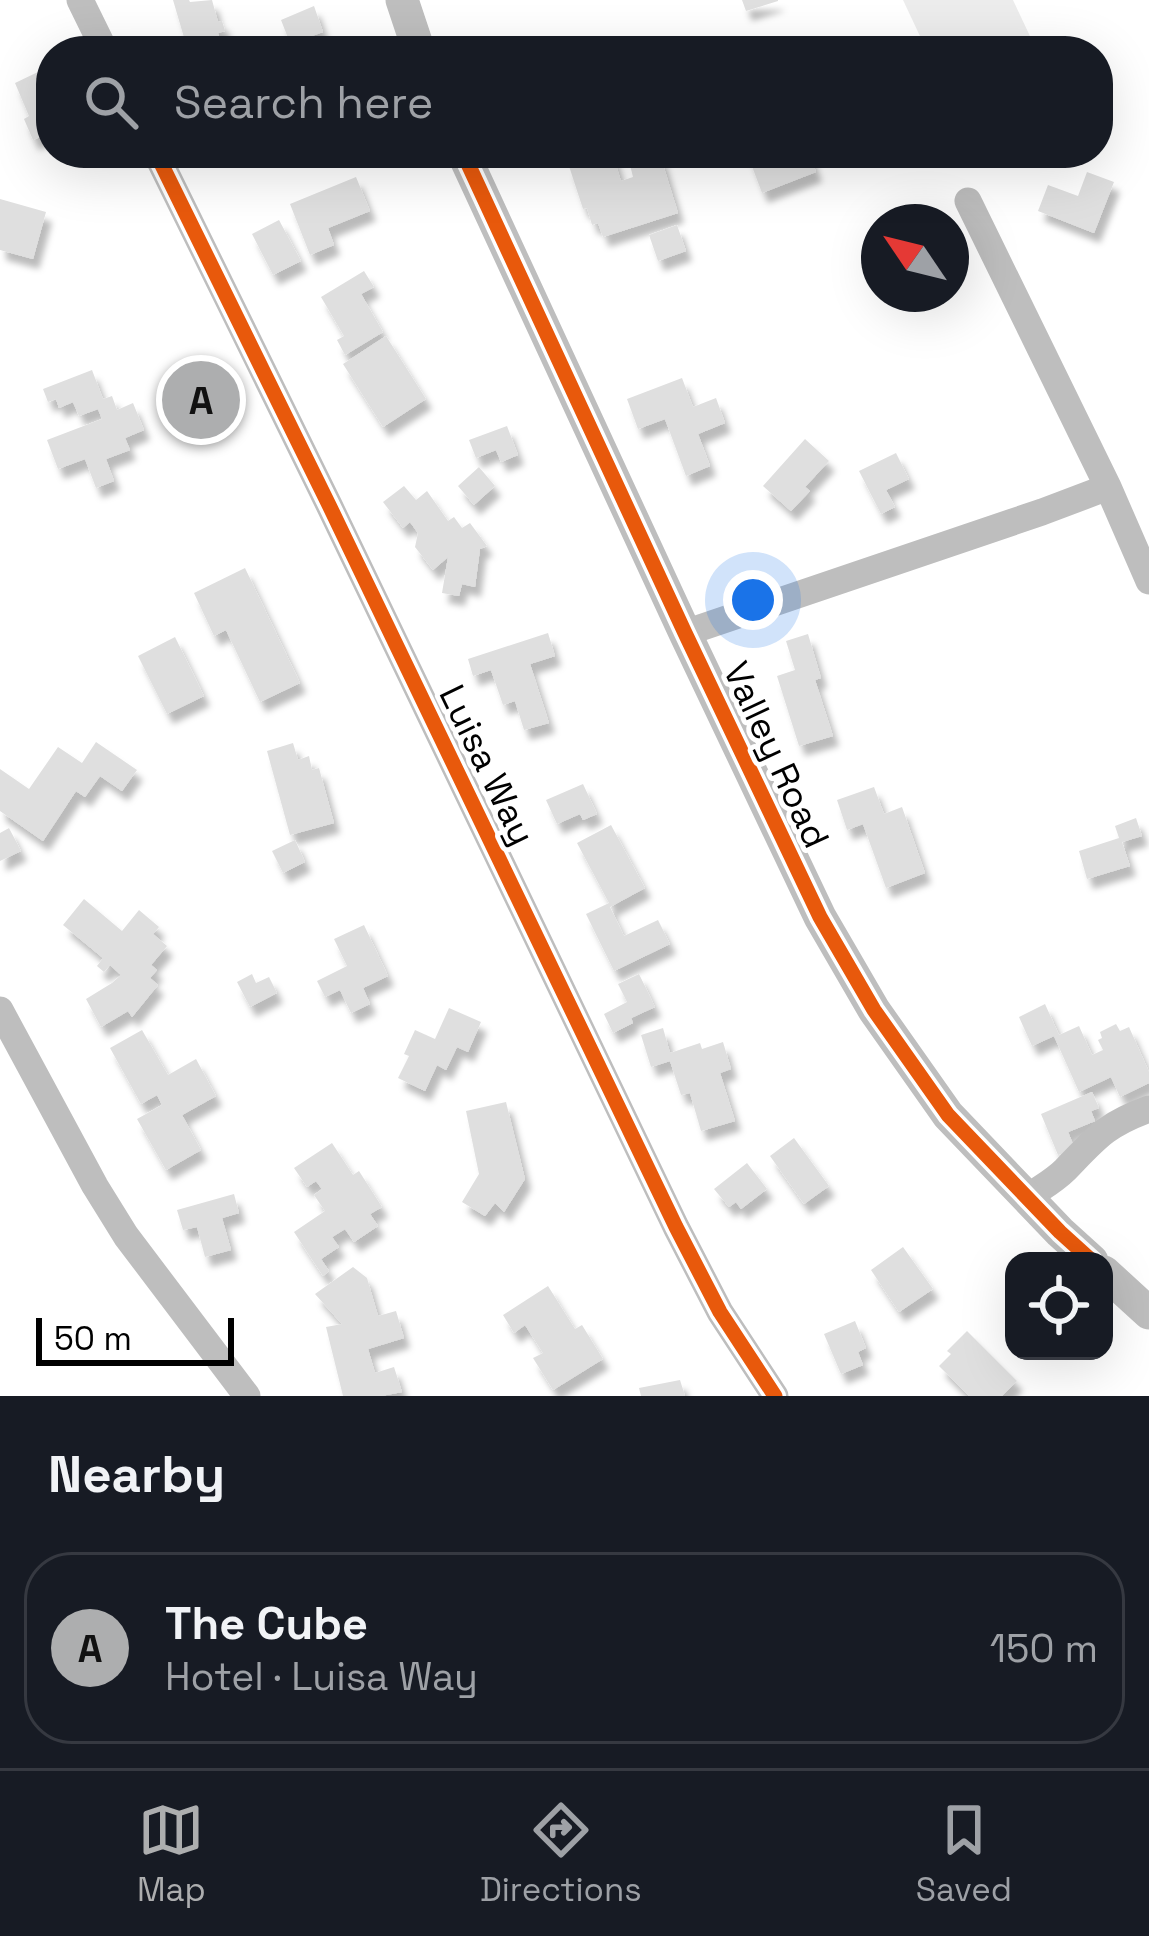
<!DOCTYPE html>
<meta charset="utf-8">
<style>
:root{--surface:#171b24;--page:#20242c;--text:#f1f3f6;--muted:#9ea1a6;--line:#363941;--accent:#adaeaf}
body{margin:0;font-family:"Space Grotesk",sans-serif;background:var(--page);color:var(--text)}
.controls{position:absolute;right:36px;bottom:36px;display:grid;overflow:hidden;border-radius:24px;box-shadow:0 12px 48px #0002}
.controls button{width:108px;height:108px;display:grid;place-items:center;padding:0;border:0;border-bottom:3px solid var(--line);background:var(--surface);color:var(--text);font:60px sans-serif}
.compass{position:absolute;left:861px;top:204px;width:108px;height:108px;border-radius:50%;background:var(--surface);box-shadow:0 12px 48px #0002;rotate:305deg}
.scale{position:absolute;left:36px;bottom:30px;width:198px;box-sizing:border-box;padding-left:12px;border:6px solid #000;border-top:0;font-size:33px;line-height:42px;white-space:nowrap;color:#000;-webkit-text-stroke:9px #fff;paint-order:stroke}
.you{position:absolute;left:753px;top:600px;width:42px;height:42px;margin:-30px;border:9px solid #fff;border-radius:50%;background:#1a73e8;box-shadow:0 0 0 18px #1a73e833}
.badge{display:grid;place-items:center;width:78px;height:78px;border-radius:50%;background:var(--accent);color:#111;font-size:39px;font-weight:700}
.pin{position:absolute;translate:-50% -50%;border:6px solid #fff;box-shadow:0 3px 12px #0006}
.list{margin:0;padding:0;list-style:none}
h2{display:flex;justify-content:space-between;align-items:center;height:156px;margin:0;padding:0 48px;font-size:51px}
h2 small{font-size:39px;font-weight:400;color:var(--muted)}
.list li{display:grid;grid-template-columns:78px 1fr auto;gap:36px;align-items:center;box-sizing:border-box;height:192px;margin:0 24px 24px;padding:0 24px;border:3px solid var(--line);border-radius:48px}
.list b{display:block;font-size:45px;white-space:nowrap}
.list p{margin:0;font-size:39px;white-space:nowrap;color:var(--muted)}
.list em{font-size:39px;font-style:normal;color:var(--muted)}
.icon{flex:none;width:66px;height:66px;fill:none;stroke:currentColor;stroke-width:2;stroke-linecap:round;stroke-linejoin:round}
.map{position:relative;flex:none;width:1149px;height:1396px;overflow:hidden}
.search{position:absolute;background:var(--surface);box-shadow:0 12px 48px #0002;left:36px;right:36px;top:36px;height:132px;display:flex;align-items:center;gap:30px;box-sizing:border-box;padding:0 42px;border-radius:48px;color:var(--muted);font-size:45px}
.sheet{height:372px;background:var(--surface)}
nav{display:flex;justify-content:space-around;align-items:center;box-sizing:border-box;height:168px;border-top:3px solid var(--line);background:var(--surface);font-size:33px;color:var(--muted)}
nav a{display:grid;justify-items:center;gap:6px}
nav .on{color:var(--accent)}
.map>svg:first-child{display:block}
.green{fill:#ececec}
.building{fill:#dfdfdf;filter:url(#shadow)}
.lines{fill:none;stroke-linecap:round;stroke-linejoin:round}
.minor{stroke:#bebebe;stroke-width:27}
.tertiary{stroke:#bebebe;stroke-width:33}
.cycleway-casing{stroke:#fff;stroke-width:22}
.cycleway{stroke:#e8590c;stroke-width:15}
.labels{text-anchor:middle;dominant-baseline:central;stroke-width:10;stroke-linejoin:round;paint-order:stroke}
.street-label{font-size:36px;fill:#000;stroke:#fff}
</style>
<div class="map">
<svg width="1149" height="1396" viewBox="0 0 1149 1396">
<defs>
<filter id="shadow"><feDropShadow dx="6" dy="10" stdDeviation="3" flood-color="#0004"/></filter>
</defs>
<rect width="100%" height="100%" fill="#fff"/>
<path class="green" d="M903,0h110l24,51h-110z"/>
<path class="building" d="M173,0h16l1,2 22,-2 6,22 4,-1 3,10 -7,2 5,18h-35z
M742,0h36v1l-32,10z
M314,6l9,26 -14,5 3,10 -12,4 -4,-11 -6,3 -9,-23z
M38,72l13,28v32l-18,8 -9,-21 5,-3 -14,-33z
M608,153h4l9,28 12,-4 -3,-12 30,-10 18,58 -75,24 -5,-14 -6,2 -5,-17 -4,1 -14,-43z
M747,153h62l7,19 -54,21z
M1087,172l27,10 -20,51 -56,-22 10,-26 30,11z
M356,177l14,34 -42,17 6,17 -24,10 -20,-51z
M0,199l46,13 -13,47 -33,-9z
M279,220l22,41 -28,14 -21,-41z
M677,225l9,26 -28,10 -9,-26z
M364,271l10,16 -13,7 22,38 -38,23 -8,-15 7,-4 -23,-39z
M386,336l40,63 -43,28 -40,-63z
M92,370l11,29 9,-3 5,14 16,-7 11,27 -19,8 5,12 -24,9 8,22 -18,7 -11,-29 -27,10 -11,-29 55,-21 -4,-10 -19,7 -6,-14 -14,6 -3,-9 -8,3 -5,-13z
M682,378l11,29 23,-9 9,25 -27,11 12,32 -24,10 -21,-57 -27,10 -11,-30z
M507,426l11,29 -17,7 -5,-12 -20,8 -7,-18z
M805,439l24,22 -24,26 5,4 -19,20 -28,-25z
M896,453l13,26 -23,11 9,17 -14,7 -22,-43z
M479,467l16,19 -21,19 -16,-19z
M404,486l12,14 11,-9 21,30 6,-4 8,11 8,-5 17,23 -7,3 -5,38 -13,-3 -3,12 -17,-3 6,-36 -15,13 -18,-23 3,-14 -8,-11 -7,6 -20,-26z
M245,568l55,115 -40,19 -34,-72 -12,6 -20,-43z
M548,633l7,23 -25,8 19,59 -25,7 -9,-29 -12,4 -12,-35 -18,6 -5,-17z
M808,634l13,44 -6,2 18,56 -34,10 -22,-70 18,-6 -9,-29z
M175,637l29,59 -37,18 -29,-58z
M96,742l41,28 -15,21 -22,-15 -15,21 -9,-6 -33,50 -43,-30v-42l29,20 29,-42 24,16z
M293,743l5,17 11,-4 3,14 7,-2 15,55 -44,12 -23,-84z
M583,784l14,30 -14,6 -3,-6 -23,10 -11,-24z
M874,787l10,27 18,-7 23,66 -39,15 -23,-64 -16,6 -10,-30z
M1136,818l6,18 -20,6 8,24 -43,13 -8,-28 40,-13 -4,-12z
M611,825l34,63 -35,19 14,29 34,-16 12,24 -56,27 -28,-57 23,-11 -32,-60z
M9,828l12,23 -21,10v-28z
M295,840l10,22 -22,11 -11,-22z
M84,899l38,32 17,-21 20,17 -6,7 14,12 -16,19 6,5 -7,8 8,7 -26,32 -4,-6 -27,16 -15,-28 26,-16 9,-8 -11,-10 -6,7 -7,-6 6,-8 -40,-33z
M364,925l24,51 -25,12 7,16 -19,9 -11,-23 -15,7 -8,-16 30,-15 -13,-27z
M252,974l4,9 13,-6 8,16 -27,14 -13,-25z
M639,974l16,33 -24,11 2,5 -20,10 -9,-19 23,-12 -9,-18z
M1045,1004l14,31 20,-9 13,29 11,-5 -5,-10 4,-2 -2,-6 16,-8 4,7 9,-4 20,45v11l-29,14 -9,-20 -32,15 -25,-56 -22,10 -13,-29z
M449,1008l32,14 -13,30 -11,-5 -11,23 -9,-5 -12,26 -27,-13 11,-22 -5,-2 11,-24 20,9z
M663,1028l7,25 30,-10 2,6 21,-7 8,27 -11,4 15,48 -34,10 -11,-38 -9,2 -11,-34 -19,6 -10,-32z
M142,1030l26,45 28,-16 20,37 -34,19 19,35 -35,20 -29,-51 25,-14 -5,-10 -16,9 -31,-56z
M1092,1092l7,16 -8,3 4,10 -27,11 7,17 -17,6 -17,-41z
M506,1102l19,77 -21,33 -9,-9 -10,13 -23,-14 17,-28 -13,-63z
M794,1138l35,48 -25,18 -34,-48z
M332,1143l21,32 6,-4 23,36 -12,7 8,12 -24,16 -9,-13 -13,8 7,10 -18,12 8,12 -6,5 -29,-44 31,-21 -11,-16 8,-6 -6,-8 -9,6 -13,-19z
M747,1163l20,26 -26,20 -5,-7 -7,5 -15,-18z
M234,1194l5,19 -17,5 9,32 -26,7 -8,-30 -14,3 -6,-20z
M903,1247l30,42 -34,23 -28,-42z
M353,1267l14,11 11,38 18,-5 8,27 -36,11 7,24 19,-6 8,25 -21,4h-38l-17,-69 16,-3 -27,-30z
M548,1286l27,43 7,-4 21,34 -50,31 -20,-32 10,-5 -18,-28 -11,8 -11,-18z
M855,1321l11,27 -8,4 5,13 -22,9 -17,-40z
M967,1331l50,50 -15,15h-33l-30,-30 12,-12 -4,-3z
M680,1380l5,16h-44l-2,-8z"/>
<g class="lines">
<path class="minor" d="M80,0l25,51
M156,153l173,352 347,722 44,85 55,84
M968,201l140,286 41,94
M685,633l357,-121 66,-25
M0,1010l95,176 31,50 121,160
M1027,1198c12,-9 27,-17 38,-28 31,-32 40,-45 84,-61"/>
<path class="tertiary" d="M402,0l17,51
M463,153l222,480 135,284 54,93 74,105 112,117 32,29
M1104,1272l45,41"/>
<defs>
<path id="cycleway" d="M156,153l173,352 347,722 44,85 55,84
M463,153l222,480 135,284 54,93 74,105 112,117 32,29"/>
</defs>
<use href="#cycleway" class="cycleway-casing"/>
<use href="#cycleway" class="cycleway"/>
</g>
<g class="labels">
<g class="street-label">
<text transform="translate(776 755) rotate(65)">Valley Road</text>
<text transform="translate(487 765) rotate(64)">Luisa Way</text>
</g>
</g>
</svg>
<div class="controls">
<button><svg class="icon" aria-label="locate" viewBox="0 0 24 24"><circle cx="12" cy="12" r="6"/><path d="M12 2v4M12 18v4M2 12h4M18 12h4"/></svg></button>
</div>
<svg class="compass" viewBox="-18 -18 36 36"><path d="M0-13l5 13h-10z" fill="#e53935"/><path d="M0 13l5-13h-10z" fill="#9ea1a6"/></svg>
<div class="scale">50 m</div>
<div class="you"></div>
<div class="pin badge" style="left:201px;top:400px">A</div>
<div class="search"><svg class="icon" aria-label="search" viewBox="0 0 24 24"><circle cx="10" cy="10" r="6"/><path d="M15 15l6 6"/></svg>Search here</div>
</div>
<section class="sheet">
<h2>Nearby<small></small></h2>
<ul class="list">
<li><span class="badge">A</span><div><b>The Cube</b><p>Hotel · Luisa Way</p></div><em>150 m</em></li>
</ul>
</section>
<nav>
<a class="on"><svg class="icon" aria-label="map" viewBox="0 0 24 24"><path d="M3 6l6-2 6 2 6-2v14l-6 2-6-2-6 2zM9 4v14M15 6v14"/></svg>Map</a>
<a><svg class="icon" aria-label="directions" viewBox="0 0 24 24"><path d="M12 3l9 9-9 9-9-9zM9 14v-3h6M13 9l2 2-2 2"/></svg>Directions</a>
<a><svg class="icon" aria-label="saved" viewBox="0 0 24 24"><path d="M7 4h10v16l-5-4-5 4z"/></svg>Saved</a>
</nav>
